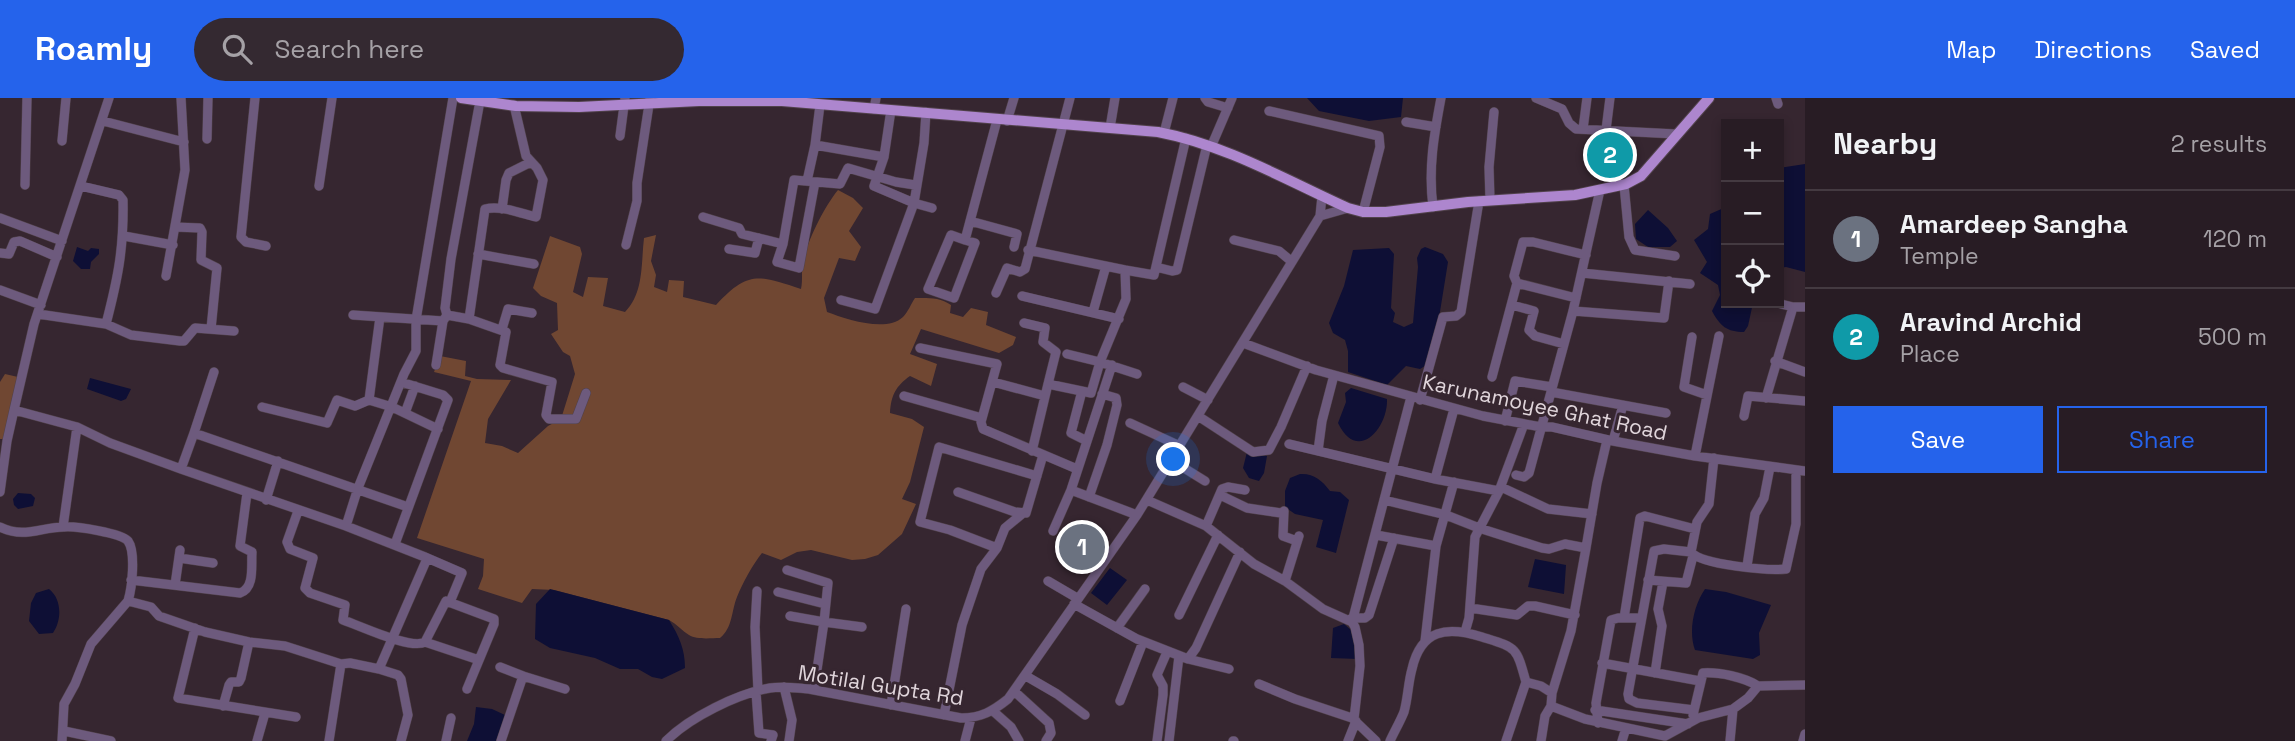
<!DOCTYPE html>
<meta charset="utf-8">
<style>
:root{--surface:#281c24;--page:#342931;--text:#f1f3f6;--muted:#a5a1a6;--line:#443a41;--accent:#2563eb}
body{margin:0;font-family:"Space Grotesk",sans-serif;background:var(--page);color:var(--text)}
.controls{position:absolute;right:21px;top:21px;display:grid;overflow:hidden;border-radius:0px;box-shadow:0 4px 10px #0003}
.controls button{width:63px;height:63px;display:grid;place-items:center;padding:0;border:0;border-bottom:2px solid var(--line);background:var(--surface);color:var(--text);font:35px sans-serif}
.you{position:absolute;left:1174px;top:362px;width:24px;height:24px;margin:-18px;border:5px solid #fff;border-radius:50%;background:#1a73e8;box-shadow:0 0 0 10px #1a73e833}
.badge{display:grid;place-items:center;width:46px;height:46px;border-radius:50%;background:var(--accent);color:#fff;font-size:23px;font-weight:700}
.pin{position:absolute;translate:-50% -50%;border:4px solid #fff;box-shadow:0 2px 7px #0006}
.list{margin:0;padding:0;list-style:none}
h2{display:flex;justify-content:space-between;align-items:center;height:91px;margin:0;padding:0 28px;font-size:30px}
h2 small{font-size:23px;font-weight:400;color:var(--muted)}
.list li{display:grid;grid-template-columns:46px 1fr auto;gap:21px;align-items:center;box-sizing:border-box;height:98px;padding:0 28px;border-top:2px solid var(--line)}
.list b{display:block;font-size:26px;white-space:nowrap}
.list p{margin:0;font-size:23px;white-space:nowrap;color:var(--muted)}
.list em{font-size:23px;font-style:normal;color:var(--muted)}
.actions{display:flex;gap:14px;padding:21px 28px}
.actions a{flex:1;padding:16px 0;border:2px solid var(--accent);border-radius:0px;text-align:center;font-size:24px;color:var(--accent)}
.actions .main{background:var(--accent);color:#fff}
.icon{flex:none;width:38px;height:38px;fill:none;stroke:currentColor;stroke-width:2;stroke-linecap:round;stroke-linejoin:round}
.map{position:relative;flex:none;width:1805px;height:643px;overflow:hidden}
header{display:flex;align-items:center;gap:42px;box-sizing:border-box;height:98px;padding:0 35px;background:var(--accent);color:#fff}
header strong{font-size:33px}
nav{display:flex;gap:38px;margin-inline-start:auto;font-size:24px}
.search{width:490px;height:63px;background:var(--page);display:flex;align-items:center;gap:18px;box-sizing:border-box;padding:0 24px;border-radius:38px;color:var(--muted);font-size:26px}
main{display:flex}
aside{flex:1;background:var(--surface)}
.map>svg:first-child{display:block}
.green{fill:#704732}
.water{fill:#0e0f35}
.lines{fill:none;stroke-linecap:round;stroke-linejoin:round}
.minor-casing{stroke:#51424b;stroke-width:10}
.major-casing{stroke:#51424b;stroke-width:12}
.minor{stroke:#6d5a7d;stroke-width:9}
.major{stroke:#ad86ce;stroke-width:10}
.labels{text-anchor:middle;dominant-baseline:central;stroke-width:6;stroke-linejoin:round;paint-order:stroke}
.street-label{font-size:21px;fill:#e0d5db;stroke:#362630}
</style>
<header>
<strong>Roamly</strong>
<div class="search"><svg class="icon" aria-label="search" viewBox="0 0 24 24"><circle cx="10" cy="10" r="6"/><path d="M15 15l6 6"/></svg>Search here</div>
<nav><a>Map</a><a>Directions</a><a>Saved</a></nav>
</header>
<main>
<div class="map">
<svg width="1805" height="643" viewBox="0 0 1805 643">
<rect width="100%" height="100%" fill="#362630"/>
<path class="green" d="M838,92l15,8 10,10 -14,23 12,16 -6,14 -16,-3 -15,40 3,14c19,7 59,21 76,5 5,-5 8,-13 12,-19 12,0 25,-1 36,7l-1,8 13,4 8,-9 17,4 -2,13 30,12 -3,8 -14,8 -78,-24 -11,25 27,10 -6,22 -21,-10c-14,10 -19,19 -20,37l22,6 12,8 -14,55 -8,17 14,5 -14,30 -24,21 -13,4 -13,1 -41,-10 -14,2 -16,8 -19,-7c-9,11 -20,31 -25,44 -6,15 -4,30 -17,41 -9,0 -23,2 -31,-3 -7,-4 -12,-11 -20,-15l-115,-30 -22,-1 -10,14 -44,-14 5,-13 1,-17 -67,-21 54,-157 -37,-9 6,-16 26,5 -1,15 12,3 34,1 -23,39 -3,24 17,3 16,7 30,-27 13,-7 14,-45 -5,-18 -7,-4 -12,-18 7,-4 -1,-27 -16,-7 -8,-8 17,-52 30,11 2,7 -9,38 10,5 5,-20 20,1 -5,28 22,6c19,-19 16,-49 19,-74l12,-3 -5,26 5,14 -2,12 13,5 2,-12 15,1 -1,16 33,8c32,-35 43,-30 85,-16 2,-9 0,-19 2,-28 5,-21 21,-54 35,-71z
M5,276l13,3 -15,62h-3v-57z"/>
<path class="water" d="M1307,0h96l-2,19 -32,4 -50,-10z
M1805,66v108l-19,-5 -7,1v-100z
M1726,109v96h27l-5,23 -4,6c-17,0 -24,-6 -32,-21l8,-16 -2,-10 -18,-12 7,-11 -13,-22 14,-11 2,-15z
M1648,112l20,18 9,13 -7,6h-22l-12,-8 -1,-15z
M77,149l11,4 3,-3 8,1v5l-8,8 -1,7h-9l-8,-8z
M1425,149l18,7 5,8 -15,93 -5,9 -8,5 -14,-3 -19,19 -39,-13v-21l-3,-11 -12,-7 -4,-10 15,-37 9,-36 36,-2 5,6 -3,54 4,5 -2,9 11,5 9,-4 5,-56 -1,-9 4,-9z
M90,280l41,11 -5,10 -5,2 -34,-12z
M1351,290l36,11c1,30 -30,64 -49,24l8,-21 -1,-9z
M1247,354l20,4 -3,17 -5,8 -10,-3 -6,-10z
M1300,376c13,-1 22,6 30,17l10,1 9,8 -13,53 -20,-6 7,-27 -28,-6 -10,-7v-16l5,-13z
M18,395l13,1 4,4 -2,8 -15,3 -4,-4 -1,-6z
M1535,461l31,6 -2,29 -36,-7z
M1110,470l17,12 -20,25 -16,-12z
M49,491c13,10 13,31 4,44l-14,1 -10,-13 2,-18 5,-10z
M550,491l119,31c10,16 16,29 16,48l-23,11 -10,-2 -14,-8h-18l-25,-11 -45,-10 -15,-9 1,-35z
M1705,491l21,3 45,13 -12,28 1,22 -7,4 -58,-9c-7,-19 -1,-45 10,-61z
M1344,526l7,6 7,29 -27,-1 2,-30z
M476,609l16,2 13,6 1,9 -7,17h-32l7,-17z"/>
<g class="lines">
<defs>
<path id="minor" d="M109,0l-75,226 -20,86 63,17 33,16 71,26 165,57 79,31 1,4 -47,108 19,6 3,4 7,36 -7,26
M255,0l-14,139 5,5 20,4
M1205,0l3,4 20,6
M1536,0l26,11 7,14 7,6 100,5
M1776,0l2,6
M874,11l2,-11
M1269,13l110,25 1,11 -17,65
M926,14l-2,31 -10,60 18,5
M103,23l81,21
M1007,23l7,-23
M1406,24l30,5
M1110,30l5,-30
M1583,31l4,-31
M1606,32l4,-32
M1164,35l9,-35
M620,38l5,-38
M207,41l1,-41
M62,43l4,-43
M815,47l5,-40
M1211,49l21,-49
M807,83l8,-36 69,12
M25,87l2,-87
M1624,87l5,52 6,13 40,6
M81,88l38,9 4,5c1,48 -5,78 -17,124
M319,88l13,-88
M1490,102l-1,-33 5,-55
M1433,109c-5,-38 1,-72 8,-109
M502,111l4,-29 3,-7 22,-11
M1320,118l28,-8
M703,119l36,11 3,6 41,10 11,-64 46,4 8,-16 48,14 19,3
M0,120l62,23
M970,123l47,13 -3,13
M175,129l25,1 2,4 -1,28 16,8 -6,61
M124,138l49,9
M965,142l10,3 -21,55 -26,-9 23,-54 14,5 32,-120
M1234,142l45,11 12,10
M783,146l-6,18 22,6 16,-86
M626,147l11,-44v-18l13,-85
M729,151l26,4 4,-15
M1028,152l97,20
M0,155l9,1 5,-12 6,-1 37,16
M478,156l56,10
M1156,169l16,4 5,-1 30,-125
M1582,175l108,11
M166,178l19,-106 -4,-72
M1517,185l59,15
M0,192l41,15
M996,195l11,-25 13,4 5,-3 45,-171
M1022,198l97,23
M841,202l34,9 39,-106 -40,-17 10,-29 7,-47
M1781,206l12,3
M1512,207l22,6 -5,19 6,6 29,8
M1573,213l91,7 5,-37
M1093,214l13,-46
M38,216l68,10 25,11 49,6h4l11,-13 39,3
M353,217l90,6
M447,217l22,4 37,13 -6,33 3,3 49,14 -6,33 3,4h27l10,-26
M380,219l-11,83 23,7 46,22
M469,221l16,-110c15,-4 35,4 51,8l7,-37 -6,-12 -11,-12 -12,-51
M1024,225l21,5 -2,14 13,10 -8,32 43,9 9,-31 37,12
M502,231l6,-20 24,4
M1692,239l-8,50 23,8
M1243,245l73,27 167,46 58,11h11l61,14 82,15 110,15
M920,250l77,16 -16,58 2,7 94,40
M1067,256l33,8 26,-63 -1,-29 29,5 32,-137
M1775,263l30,11
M436,267l7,-44 4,-6 -2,-7 6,-49 29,-158
M1492,279l25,-94 -3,-7 9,-34h10l53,13
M993,284l52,14
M1183,289l25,13
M1082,293l-11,42 16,8
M1551,294l115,21
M904,298l78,22
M1766,300l27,-91h12
M1420,302l23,-83 13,-1 5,-4 18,-111
M262,309l65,16 10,-23 18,6 14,-6
M405,315l10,-27
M1198,318l55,36 16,-2 12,-23 26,-61
M1744,318l4,-20 57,5
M1505,323l10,-40 37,6
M1130,325l50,23
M194,335l20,-61
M1613,343l10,-36
M1289,346l146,35 64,12
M1032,353l16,-67
M1318,353l4,-30 12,-46
M1695,358l24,-120
M1714,360l-5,46 -12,18 -6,30c10,13 79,19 95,17l10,-45v-54
M1171,362l34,21
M181,371l13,-36 214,74
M1516,377l8,2 5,-4 44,-162 27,-121
M1435,381l19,-70
M1501,389l47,22 44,5
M1071,392l66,25
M0,394l7,-51 7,-31
M958,394l57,20 11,1 17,-58
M1220,397l27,13 34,5
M1089,399l18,-52 10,-40 -1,-7 -14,-4
M266,402l12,-39
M1147,402l59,26 48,38 31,17 38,28 29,13 3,5 4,18 1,21 -6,53
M1384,402l62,15 33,13 63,20 7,1 16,-5 21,4 11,-65 10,-43
M298,413l-11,31 3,7 23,9 -8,30 5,5 35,12 -2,15c18,6 68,30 82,22l21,-41 48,18v5l-27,65
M1284,413l-1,25 14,5
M346,428l12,-38 46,-114 12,-23v-31l37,-222
M1206,428l16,-37 6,-2 17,3
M0,429c25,12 40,0 64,0 12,-1 57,6 64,14 8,11 4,47 0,60l23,6 8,9 46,16 44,10 36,4 56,18 -12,77
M63,429l14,-100
M1053,433l18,-41 41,-125
M1376,437l60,11
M395,446l53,-144 -5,-5 -42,-13
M997,450l-47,-18 -30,-8 19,-75 98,29
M1691,454l-27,-3 -10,2 -26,143 1,5 8,4 57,7
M425,459l37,16 -12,29
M179,460l34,5
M1747,468l8,-52 9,-16 6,-31
M787,472l41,13 -4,39 38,5
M131,482l109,13c15,-5 11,-27 12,-41l-12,-6 7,-53
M1648,482l38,3 7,-27
M1048,483l29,17
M1285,483l14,-45
M175,487l5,-35
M757,493l-2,36 3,64
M778,494l47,12
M1074,506l63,35 51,20 8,-11 44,-96
M1470,510l47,7 11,-9h7l40,9
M1179,517l39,-80
M790,518l34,6 -10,68
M1352,520h13l4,-3 25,-77
M1624,520l16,-100 5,-2 50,13
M1352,524l59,-225
M195,530l-17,70 118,19
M1117,530l28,-39
M1465,534l4,-14 6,-81 24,-46 25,-67
M1425,543l11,-95 18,-64
M425,544l54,18
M1188,561l41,10
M1602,565l98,18
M341,566l9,-1 29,6
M500,569l23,9
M1655,575l7,-47 -4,-17 5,-27
M1026,578l31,18 28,21
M1259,586l36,15 57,19 24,23
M784,589l8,33 -3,21
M1014,593l35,32 2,10 -5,8
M756,594l3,41 14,2 -2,6
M1552,595l19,-62 15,-83
M1120,603l23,-59
M891,607l15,-96
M223,608l6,-21 2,-3h8l2,-4 8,-36
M1595,612l93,14
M993,613l18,16 8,14
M944,617l18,-90 19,-56 16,-21 8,-20 17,-14
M1693,617l10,-42c16,-1 41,4 55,13
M1598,625l-2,-20 15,-83 7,-2h23
M64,633l47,10
M62,643l2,-37 11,-20 16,-40 37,-43
M257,643l8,-28
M446,643l5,-23
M501,643l22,-65 42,13
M666,643c24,-24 71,-47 104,-53 13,-2 26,0 39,1l152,29c20,0 32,-7 47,-19l129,-184 183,-299 2,-20
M965,643l6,-23
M1157,643l6,-46v-9l-6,-11 10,-23
M1169,643l10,-85
M1233,643h1
M1348,643l8,-20
M1390,643c4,-9 10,-19 14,-29 4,-14 4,-29 8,-43 9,-40 35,-43 70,-32 35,11 34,9 44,45l15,4 11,7 -1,13 34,13 80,17 33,-18 35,-9 15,-11 10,-12 47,-1
M1506,643l20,-59
M1541,643l4,-25 6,-10
M1622,643l4,-13
M1730,643l3,-32
M1803,643l2,-7"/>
<path id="major" d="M461,0l55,8 63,1 120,-6h83l376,31c68,13 128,48 190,76l15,4h23l82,-10 107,-7 51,-11 15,-8 68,-78"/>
</defs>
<use href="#minor" class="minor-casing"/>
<use href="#major" class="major-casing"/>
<use href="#minor" class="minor"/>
<use href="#major" class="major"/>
</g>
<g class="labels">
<g class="street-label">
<text transform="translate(1545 309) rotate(12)">Karunamoyee Ghat Road</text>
<text transform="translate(881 587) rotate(9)">Motilal Gupta Rd</text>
</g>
</g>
</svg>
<div class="controls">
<button>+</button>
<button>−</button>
<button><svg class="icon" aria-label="locate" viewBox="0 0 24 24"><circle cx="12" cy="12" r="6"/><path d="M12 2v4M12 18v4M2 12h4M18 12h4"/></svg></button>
</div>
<div class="you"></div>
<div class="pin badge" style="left:1082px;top:449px;background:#6b7280">1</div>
<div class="pin badge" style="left:1610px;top:57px;background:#0f9aa8">2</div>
</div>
<aside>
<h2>Nearby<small>2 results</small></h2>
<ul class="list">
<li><span class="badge" style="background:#6b7280">1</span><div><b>Amardeep Sangha</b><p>Temple</p></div><em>120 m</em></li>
<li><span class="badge" style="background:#0f9aa8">2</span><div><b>Aravind Archid</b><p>Place</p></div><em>500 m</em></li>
</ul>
<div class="actions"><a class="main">Save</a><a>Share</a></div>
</aside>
</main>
